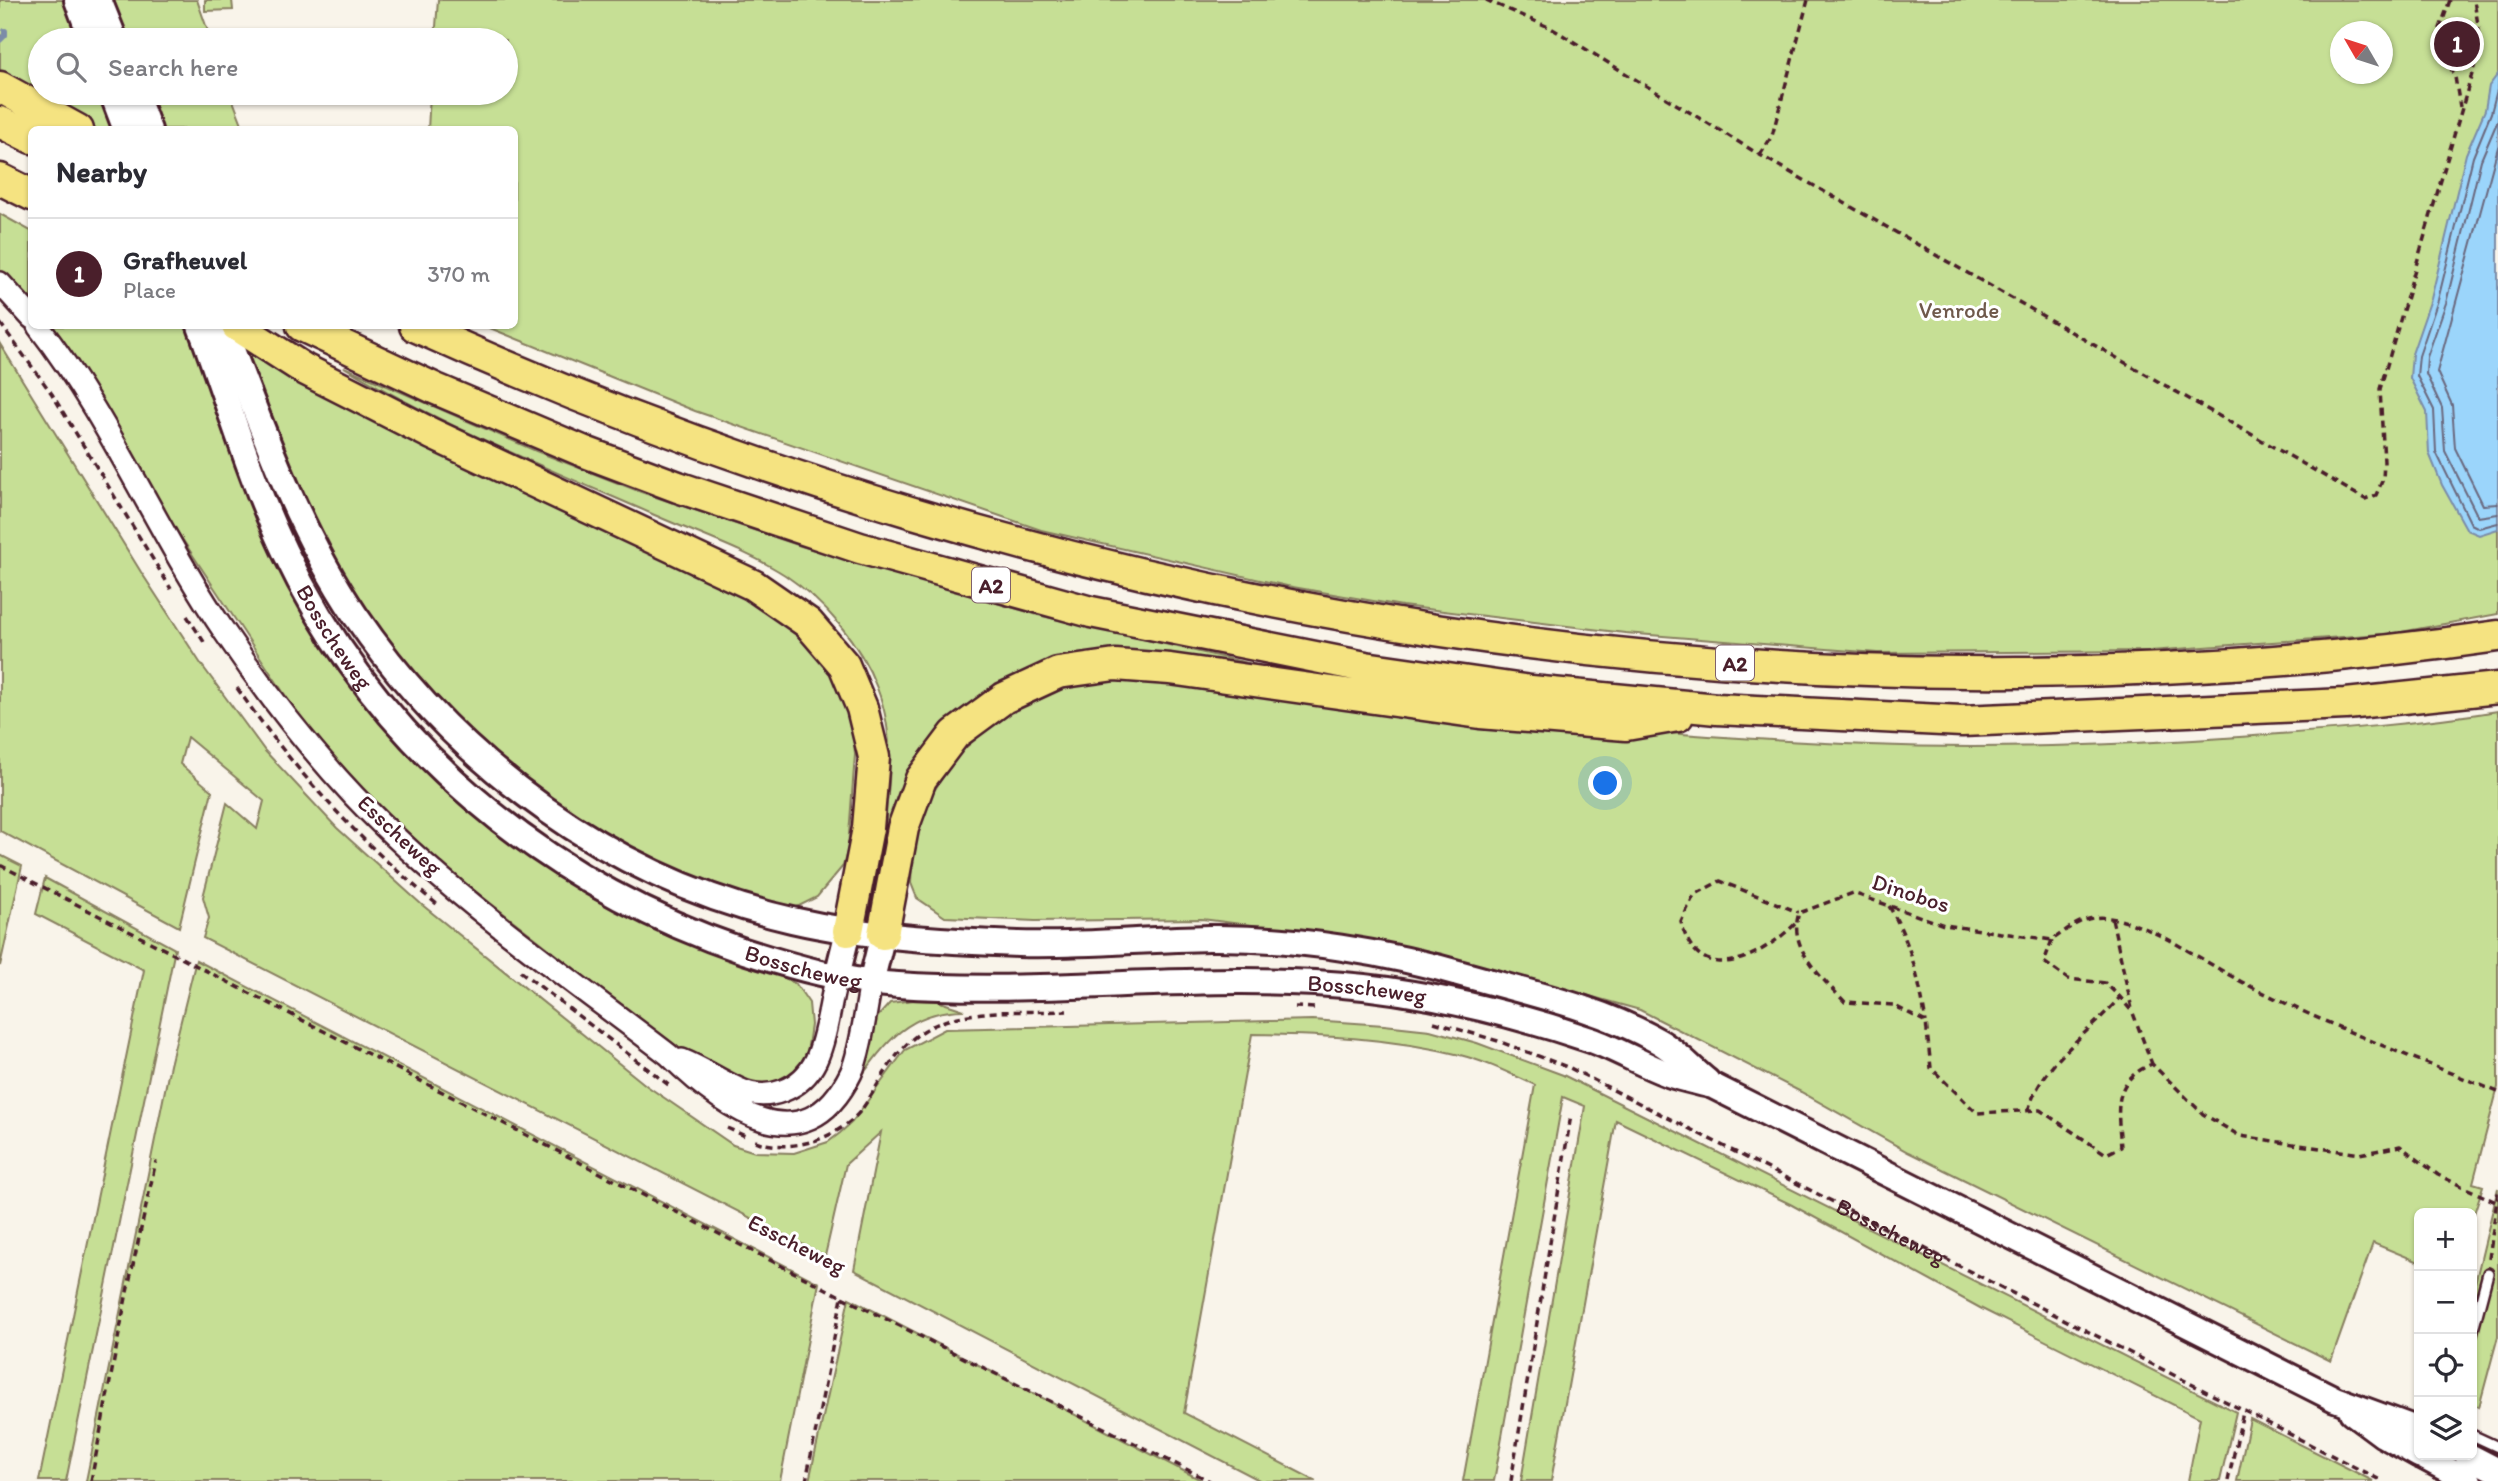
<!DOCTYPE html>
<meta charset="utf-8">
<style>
:root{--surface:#fff;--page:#f7f7f7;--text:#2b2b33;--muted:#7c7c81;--line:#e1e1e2;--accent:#4a1f2b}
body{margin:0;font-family:Itim,sans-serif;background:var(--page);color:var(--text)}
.controls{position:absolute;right:21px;bottom:21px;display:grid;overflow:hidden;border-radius:10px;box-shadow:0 2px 5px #0004}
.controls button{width:63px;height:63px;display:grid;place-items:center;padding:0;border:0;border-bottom:2px solid var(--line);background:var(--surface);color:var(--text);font:35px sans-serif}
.compass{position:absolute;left:2330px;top:21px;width:63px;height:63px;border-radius:50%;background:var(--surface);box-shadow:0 2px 5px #0004;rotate:309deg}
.you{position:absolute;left:1606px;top:784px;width:24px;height:24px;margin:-18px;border:5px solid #fff;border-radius:50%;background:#1a73e8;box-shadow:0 0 0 10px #1a73e833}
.badge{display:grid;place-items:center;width:46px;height:46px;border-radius:50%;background:var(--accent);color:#fff;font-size:23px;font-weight:700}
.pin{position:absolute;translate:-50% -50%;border:4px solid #fff;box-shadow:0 2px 7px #0006}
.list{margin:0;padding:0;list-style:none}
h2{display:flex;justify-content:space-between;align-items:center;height:91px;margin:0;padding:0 28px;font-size:30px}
h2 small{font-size:23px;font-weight:400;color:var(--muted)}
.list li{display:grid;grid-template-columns:46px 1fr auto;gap:21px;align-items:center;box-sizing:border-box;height:112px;padding:0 28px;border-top:2px solid var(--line)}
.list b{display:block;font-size:26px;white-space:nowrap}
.list p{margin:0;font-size:23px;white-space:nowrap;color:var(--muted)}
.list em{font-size:23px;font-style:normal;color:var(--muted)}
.icon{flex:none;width:38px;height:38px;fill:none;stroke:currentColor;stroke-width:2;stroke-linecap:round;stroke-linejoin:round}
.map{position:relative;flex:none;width:2498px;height:1481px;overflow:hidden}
.search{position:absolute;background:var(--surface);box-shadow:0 2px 5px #0004;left:28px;top:28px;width:490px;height:77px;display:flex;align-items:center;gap:18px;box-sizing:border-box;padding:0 24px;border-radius:38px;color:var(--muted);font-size:26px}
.panel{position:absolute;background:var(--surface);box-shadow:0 2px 5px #0004;left:28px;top:126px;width:490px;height:203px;border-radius:10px}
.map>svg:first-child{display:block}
.green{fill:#c6df95;stroke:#887f60;stroke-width:2;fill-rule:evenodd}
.water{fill:#9bd5fb;stroke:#7b8ca8;stroke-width:2}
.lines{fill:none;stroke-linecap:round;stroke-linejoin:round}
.shore{stroke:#6a687e;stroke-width:2}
.stream{stroke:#7b8ca8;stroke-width:6}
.service-casing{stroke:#4a1f2b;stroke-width:14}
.tertiary-casing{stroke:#4a1f2b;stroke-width:26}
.secondary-casing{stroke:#4a1f2b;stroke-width:30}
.motorway-casing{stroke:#4a1f2b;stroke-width:35}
.path{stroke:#4a1f2b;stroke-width:3.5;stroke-dasharray:7 5;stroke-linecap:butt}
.service{stroke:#fff;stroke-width:9}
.tertiary{stroke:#fff;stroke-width:21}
.secondary{stroke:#fff;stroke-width:24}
.motorway{stroke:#f5e381;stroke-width:30}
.labels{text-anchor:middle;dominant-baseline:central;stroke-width:6;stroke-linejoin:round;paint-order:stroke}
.shield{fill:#fff;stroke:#80626b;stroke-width:2}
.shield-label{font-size:21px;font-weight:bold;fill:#4a1f2b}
.park-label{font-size:23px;fill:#6f594b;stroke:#fff}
.street-label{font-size:23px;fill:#4a1f2b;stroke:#fff}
</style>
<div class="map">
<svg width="2498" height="1481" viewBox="0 0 2498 1481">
<rect width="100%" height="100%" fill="#f9f4ea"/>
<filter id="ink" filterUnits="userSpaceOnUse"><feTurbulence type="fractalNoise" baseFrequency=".0143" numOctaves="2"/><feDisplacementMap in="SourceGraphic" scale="14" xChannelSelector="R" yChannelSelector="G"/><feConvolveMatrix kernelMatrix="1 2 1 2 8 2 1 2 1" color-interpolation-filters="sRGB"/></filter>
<g filter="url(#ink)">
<path class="green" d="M0,0h67l15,40h-42v53h61l10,36h-16l-95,-58z
M108,0h89l14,40h-88z
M205,0h27l1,10 -28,1z
M438,0h2060v614l-102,19 -246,18 -273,2 -252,-20 -223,-27 -115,-20 -246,-56 -346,-119 -210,-85h29v-196h-86l2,-37h76v-53h-71zM2340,32h42v42h-42z
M144,93h86l14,36h-86z
M0,214l31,17v74l-31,-34z
M49,326h139l76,196 205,286 90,70 37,22 123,54 48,14 29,16 13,19 2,22 -6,42 -39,23 -55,-20 -41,-27 -226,-176 -86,-82 -59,-69 -144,-218z
M236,337l504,242 76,56 37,88 2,32 -7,93 -5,18 -26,31 -22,11 -19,-4 -57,-17 -66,-27 -95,-53 -104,-85 -84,-99 -60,-102z
M0,344l141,228 60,92 64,87 72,77 84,76 226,182 86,59 22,7 39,1 34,-11 12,-9 12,-11 53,-72 40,-21 367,-9 72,5 46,5 47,13 86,32 673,337 -16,69h-32l12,-63 -218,-109 -192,-105 -174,-84 -65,361h-30l64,-375 -22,-9 -69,384h-31l72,-396c-24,-11 -50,-24 -75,-30 -68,-17 -138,-20 -208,-21l-68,379 132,68h-55l-407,-211 27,-138 -35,32 -21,92 -622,-318 6,-20 -6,-21 24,-94 30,26 7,-28 -77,-64 -7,27 32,27 -33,136 -179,-96z
M344,367l192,84 105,41 160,54 237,69 236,54 -251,6 -135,154c-4,-17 0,-30 1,-47 2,-32 0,-64 -12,-94 -17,-45 -52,-86 -92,-113 -41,-26 -91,-42 -135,-62 -103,-45 -209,-88 -306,-146z
M1109,677c253,27 506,58 760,68 128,5 258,0 385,-9 82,-6 163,-12 244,-25v376l-25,96 10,3 -11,34v-7h-53v49l-46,-19 -42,118 -423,-209 -107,-60 -161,-82 -156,-43 -151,-31 -131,-17 -167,2 -90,-4 -28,-19 -6,-15 2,-39 17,-47 27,-42 56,-48 49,-21z
M0,855l22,11 -22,100z
M45,878l130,71 -109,532h-27l105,-511 -108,-56z
M196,960l623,323 -39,198h-694l84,-416z
M914,1000l23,1 27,9c-56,1 -78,32 -108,74l16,-61 18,-20z
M2498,1188v148l-19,71 -7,-4v-107z
M849,1298l354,183h-394z
M2250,1419l123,62h-136z"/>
<path class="water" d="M2498,74v455l-19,6 -12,-5 -25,-45 -13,-32 -2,-41 -17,-34 2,-24 19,-55 35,-145 19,-44 4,-24z"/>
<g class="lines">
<path class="shore" d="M2498,86l-7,27 -18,44 -35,143 -19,56 -2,20 17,34 2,42 35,72 8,4 19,-5
M2498,120l-17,40 -35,143 -19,54 -1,17 16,34 3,43 33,66 20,-3
M2498,147l-61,225 15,33 3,43 28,57 15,-1"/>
<path class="stream" d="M0,40l5,-5v-4"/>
<defs>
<path id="service" d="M2472,1334l16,-61
M2472,1435l26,12"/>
<path id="tertiary" d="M0,283l32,35
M38,326c74,95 120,209 188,308 38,56 81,112 128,162 93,98 208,177 315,259 53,52 135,114 182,18 10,-21 15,-66 20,-90
M682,1060c20,8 37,20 57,29 29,14 63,0 77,-29 11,-24 14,-58 21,-84"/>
<g id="secondary">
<path d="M77,0l15,40"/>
<path d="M99,0l16,40"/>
<path d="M112,93l14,37"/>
<path d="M135,93l14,37"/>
<path id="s2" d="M200,326c28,75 50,153 85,226 92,193 259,331 459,399 50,16 102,31 154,34 156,11 311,-15 466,2 78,9 153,28 227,53 26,9 50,24 77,34 14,5 30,8 45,12l622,313 84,31"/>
<path d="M223,326c37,97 73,201 132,289 102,150 259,265 437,305 74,17 151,21 226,24 63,2 127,-5 191,-6 86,-1 178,14 260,38 64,18 131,32 189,65 18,10 33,27 49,40"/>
<path d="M837,976l11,-45"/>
<path d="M871,983l12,-49"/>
<path d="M2352,1412l31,23 36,20"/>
<path d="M2420,1455l49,26"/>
<path d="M2467,1455l31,16"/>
</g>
<path id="motorway" d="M0,87l78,43
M0,122l32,16
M0,179l32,16
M237,326l67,43 128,65 321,151 55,38 36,42 18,43 12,49 -6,71 -20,103
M302,326l134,63 149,63 93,35 182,61 231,64 274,55 166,24 186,18 245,12 384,-17 152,-16
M415,326c646,295 1378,412 2083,310
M883,934l20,-106 18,-49 34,-45 49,-36 54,-25 57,-8 55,4 310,44 146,12 52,-9"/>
</defs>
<use href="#service" class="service-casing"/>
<use href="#tertiary" class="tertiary-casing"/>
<use href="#secondary" class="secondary-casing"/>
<use href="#motorway" class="motorway-casing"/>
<g class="path">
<path d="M1486,0l65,28 209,127 605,344 11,-4 7,-16 1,-17 -4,-73 101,-346 -7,-43"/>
<path d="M2450,0l-13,37 18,40 5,30"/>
<path d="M1760,155l12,-19 36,-136"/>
<path d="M0,323l52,71 119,195"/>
<path d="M187,616l19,29"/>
<path d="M237,688c57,82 123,155 201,217"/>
<path d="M0,865l842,432 -36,184"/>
<path d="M1889,906c22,37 30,74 37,116"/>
<path d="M2112,919l20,90"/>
<path d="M1795,924c-35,34 -97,66 -114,-2l13,-27 26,-14 78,31"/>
<path d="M2052,940l-8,22 24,17 37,4 15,14 13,16 19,51"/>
<path d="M520,971l150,115"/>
<path d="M1295,1007l21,1"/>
<path id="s1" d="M1434,1022l64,19 72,27 812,413"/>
<path d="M2498,1092c-84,-34 -169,-66 -250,-107 -42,-21 -82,-53 -128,-65 -31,-8 -44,3 -68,20l-108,-15 -91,-32 -54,20c-12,35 24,66 46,89l48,3 33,17 5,46 46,45 63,-3 66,44 15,-7c-3,-37 -10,-66 31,-83l51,50 37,22 120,18 40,-8 38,29 60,28"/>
<path d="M2028,1111c14,-49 61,-77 92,-114"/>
<path d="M727,1128l18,8"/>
<path d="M755,1141c35,13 84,-2 107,-32 20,-28 32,-61 63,-79 41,-24 96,-17 142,-19"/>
<path d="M2489,1259l9,-67"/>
<path d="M842,1297l368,184"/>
<path d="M91,1481l36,-189 29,-131"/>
<path d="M1511,1481l60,-366"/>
<path d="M2228,1481l15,-69"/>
</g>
<use href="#service" class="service"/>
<use href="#tertiary" class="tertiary"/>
<use href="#secondary" class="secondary"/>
<use href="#motorway" class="motorway"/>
</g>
</g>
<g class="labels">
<g class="shield">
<rect x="972" y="567.5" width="38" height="35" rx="5"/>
<rect x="1716" y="645.5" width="38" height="35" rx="5"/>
</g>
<g class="shield-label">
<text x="991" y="585">A2</text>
<text x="1735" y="663">A2</text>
</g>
<g class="park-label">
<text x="1959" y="310">Venrode</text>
</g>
<g class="street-label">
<text stroke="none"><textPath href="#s2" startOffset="340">Bosscheweg</textPath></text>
<text transform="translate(400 835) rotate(43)">Esscheweg</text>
<text transform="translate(1911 893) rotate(18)">Dinobos</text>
<text stroke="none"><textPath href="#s2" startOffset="928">Bosscheweg</textPath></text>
<text stroke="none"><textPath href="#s2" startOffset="1494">Bosscheweg</textPath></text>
<text stroke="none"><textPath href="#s1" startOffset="504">Bosscheweg</textPath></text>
<text transform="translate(797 1244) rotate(27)">Esscheweg</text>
</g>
</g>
</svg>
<div class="controls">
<button>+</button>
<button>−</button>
<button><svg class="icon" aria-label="locate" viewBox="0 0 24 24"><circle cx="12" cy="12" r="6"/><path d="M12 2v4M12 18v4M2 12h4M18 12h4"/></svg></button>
<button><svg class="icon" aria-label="layers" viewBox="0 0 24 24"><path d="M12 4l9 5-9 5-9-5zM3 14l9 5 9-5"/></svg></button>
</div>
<svg class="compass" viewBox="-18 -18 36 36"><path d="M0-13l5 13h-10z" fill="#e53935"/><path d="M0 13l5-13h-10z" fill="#7c7c81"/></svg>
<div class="you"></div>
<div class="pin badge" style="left:2457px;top:44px">1</div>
<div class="search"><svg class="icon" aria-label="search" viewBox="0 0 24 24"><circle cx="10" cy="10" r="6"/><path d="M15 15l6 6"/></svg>Search here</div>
<section class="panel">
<h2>Nearby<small></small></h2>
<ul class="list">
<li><span class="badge">1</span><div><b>Grafheuvel</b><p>Place</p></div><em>370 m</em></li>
</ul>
</section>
</div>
